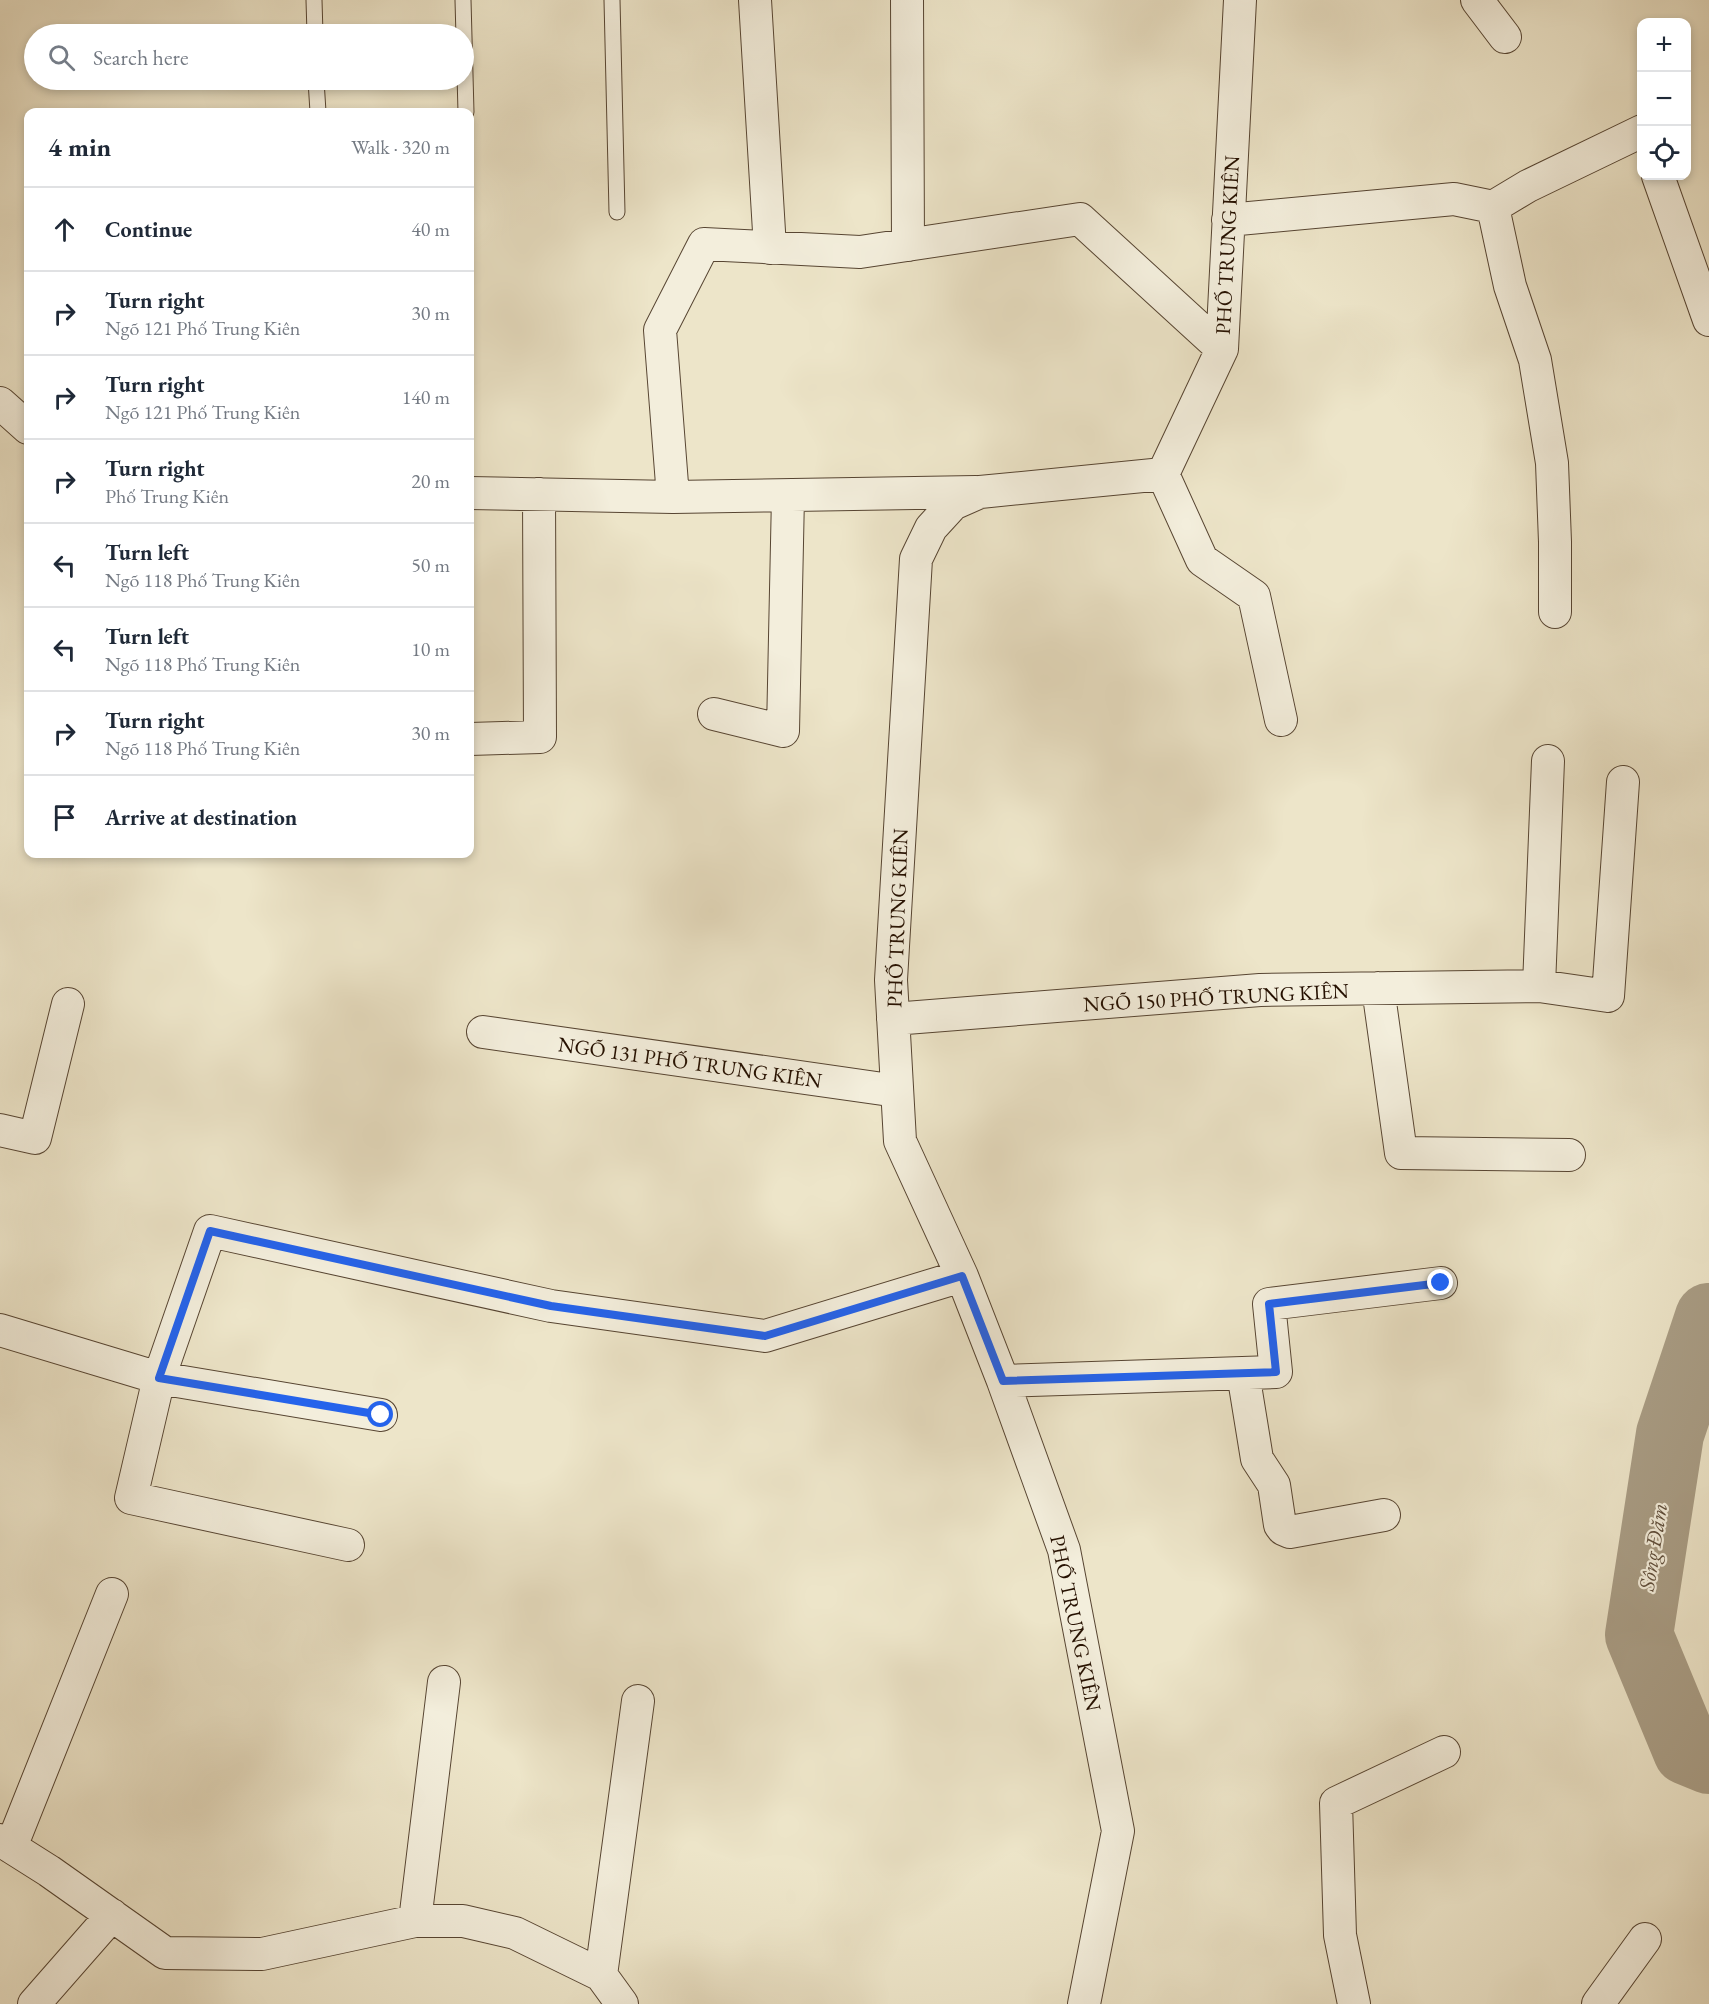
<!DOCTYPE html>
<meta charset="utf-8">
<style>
:root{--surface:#fff;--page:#f6f6f7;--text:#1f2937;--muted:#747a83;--line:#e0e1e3}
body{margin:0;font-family:"EB Garamond",serif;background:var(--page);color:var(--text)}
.controls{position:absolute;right:18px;top:18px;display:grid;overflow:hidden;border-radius:12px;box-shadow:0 3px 9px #0003}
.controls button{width:54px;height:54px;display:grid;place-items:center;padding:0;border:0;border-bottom:2px solid var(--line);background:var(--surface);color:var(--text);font:30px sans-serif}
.stop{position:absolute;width:18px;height:18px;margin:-14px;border:4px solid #2563eb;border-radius:50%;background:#fff}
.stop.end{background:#2563eb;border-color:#fff;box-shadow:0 2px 6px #0008}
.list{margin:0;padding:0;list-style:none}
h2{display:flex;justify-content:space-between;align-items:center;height:78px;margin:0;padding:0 24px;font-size:26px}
h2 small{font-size:20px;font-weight:400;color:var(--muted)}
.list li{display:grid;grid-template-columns:39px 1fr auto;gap:18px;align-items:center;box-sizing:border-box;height:84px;padding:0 24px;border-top:2px solid var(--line)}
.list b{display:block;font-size:22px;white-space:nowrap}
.list p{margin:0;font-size:20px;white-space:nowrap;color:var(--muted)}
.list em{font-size:20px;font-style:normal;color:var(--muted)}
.icon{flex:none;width:33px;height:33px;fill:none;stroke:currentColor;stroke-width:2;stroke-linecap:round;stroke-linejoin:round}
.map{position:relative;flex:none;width:1709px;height:2004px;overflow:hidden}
.search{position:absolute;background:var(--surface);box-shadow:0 3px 9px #0003;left:24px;top:24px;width:450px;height:66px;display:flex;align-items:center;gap:15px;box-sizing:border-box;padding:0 21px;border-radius:33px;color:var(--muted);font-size:22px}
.panel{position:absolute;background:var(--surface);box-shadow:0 3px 9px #0003;left:24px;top:108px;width:450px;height:750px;border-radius:12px}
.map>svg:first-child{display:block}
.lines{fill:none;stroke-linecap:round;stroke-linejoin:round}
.river{stroke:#a99d85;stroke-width:68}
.service-casing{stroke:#574532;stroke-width:17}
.minor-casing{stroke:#574532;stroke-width:34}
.service{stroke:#f3eedc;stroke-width:15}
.minor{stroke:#f3eedc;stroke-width:32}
.route{stroke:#2563eb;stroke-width:8}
.labels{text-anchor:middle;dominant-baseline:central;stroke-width:4.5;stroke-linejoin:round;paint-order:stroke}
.street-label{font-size:21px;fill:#251000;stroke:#f3eedc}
.water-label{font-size:22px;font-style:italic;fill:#604f3c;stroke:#f3eedc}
</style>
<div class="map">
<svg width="1709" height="2004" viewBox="0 0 1709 2004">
<rect width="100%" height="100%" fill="#ede5c9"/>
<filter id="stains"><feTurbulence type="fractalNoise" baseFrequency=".00333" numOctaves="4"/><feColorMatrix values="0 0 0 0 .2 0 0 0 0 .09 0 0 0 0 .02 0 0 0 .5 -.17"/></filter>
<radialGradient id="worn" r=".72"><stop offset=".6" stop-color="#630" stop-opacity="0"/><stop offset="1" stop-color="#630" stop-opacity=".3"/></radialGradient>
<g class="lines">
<path class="river" d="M1709,1317l-39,117 -31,201 48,116 22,9"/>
<defs>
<path id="service" d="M314,0l1,34
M463,0l3,112
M612,0l5,212
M316,80l2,32"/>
<path id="minor" d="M755,0l15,248
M907,0l1,245
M1477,0l28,37
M1658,176l51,144
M1493,207l17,79 25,74 17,103 3,79v70
M1228,220l226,-21 39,8 35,-21 114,-55
M0,403l28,25
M1163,474l39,86 52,36 27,124
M470,493l203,4 303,-5
M673,497l-13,-167 44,-86 156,8 220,-33 142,130
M714,714l69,17 5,-235
M470,739l70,-2 -1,-243
M1539,986l9,-225
M1378,988l23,165 168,2
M893,1019l367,-29 279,-4 69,10 15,-214
M483,1032l414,59
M0,1130l35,8 33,-134
M0,1330l159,48 222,37
M1243,1373l14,86 17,26 6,40 3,4 7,3 94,-17
M1003,1381l273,-9 -7,-68 172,-21
M348,1545l-217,-47 28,-120 51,-147 341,75 214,30 197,-60
M0,1840l49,31 116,82 97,1 153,-33h48l52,12 86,42 21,29
M11,1847l101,-253
M415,1921l29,-239
M601,1975l37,-274
M34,2004l78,-89
M1084,2004l34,-173 -54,-281 -61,-169 -41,-105 -62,-135 -9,-161 25,-421 15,-31 22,-24 27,-12 183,-18 59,-125 18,-349
M1354,2004l-14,-69 -4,-132 108,-51
M1598,2004l47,-65"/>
</defs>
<use href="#service" class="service-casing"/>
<use href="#minor" class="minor-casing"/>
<use href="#service" class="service"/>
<use href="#minor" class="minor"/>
</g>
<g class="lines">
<path class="route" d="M381,1415l-222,-37 51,-147 341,75 214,30 197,-60 41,105 273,-9 -7,-68 172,-21"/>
</g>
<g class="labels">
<g class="street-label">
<text transform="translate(1227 245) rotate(-87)">PHỐ TRUNG KIÊN</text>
<text transform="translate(897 918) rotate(-88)">PHỐ TRUNG KIÊN</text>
<text transform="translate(1216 997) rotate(-3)">NGÕ 150 PHỐ TRUNG KIÊN</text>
<text transform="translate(690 1062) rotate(8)">NGÕ 131 PHỐ TRUNG KIÊN</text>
<text transform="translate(1076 1623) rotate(78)">PHỐ TRUNG KIÊN</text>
</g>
<g class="water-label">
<text transform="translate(1653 1547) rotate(-81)">Sông Đăm</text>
</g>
</g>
<rect width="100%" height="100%" filter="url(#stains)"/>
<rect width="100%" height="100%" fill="url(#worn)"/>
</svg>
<div class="controls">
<button>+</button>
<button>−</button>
<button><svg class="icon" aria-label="locate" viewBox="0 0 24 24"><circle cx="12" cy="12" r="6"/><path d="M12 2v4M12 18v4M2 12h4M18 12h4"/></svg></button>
</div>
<div class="stop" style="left:381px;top:1415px"></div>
<div class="stop end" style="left:1441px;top:1283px"></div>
<div class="search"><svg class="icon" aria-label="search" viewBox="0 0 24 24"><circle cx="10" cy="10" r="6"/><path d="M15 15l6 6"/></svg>Search here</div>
<section class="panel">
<h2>4 min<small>Walk · 320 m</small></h2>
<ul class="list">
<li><svg class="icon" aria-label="ahead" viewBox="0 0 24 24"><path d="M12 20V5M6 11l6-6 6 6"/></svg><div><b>Continue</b></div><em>40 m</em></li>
<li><svg class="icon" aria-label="right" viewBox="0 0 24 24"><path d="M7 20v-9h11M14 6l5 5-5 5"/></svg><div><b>Turn right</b><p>Ngõ 121 Phố Trung Kiên</p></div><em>30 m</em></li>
<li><svg class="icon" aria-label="right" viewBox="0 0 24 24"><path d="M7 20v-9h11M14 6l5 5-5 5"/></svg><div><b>Turn right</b><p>Ngõ 121 Phố Trung Kiên</p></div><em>140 m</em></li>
<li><svg class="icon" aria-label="right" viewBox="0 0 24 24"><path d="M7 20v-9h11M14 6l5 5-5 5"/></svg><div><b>Turn right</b><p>Phố Trung Kiên</p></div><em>20 m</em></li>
<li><svg class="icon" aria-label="left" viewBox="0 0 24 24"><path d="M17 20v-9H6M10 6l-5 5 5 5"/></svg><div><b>Turn left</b><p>Ngõ 118 Phố Trung Kiên</p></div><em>50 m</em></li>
<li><svg class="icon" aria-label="left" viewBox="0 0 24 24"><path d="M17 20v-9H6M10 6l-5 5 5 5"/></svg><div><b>Turn left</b><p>Ngõ 118 Phố Trung Kiên</p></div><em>10 m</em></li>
<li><svg class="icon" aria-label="right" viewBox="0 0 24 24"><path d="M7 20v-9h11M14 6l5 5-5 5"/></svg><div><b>Turn right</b><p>Ngõ 118 Phố Trung Kiên</p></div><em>30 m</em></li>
<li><svg class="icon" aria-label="arrive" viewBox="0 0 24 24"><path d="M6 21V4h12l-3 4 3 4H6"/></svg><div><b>Arrive at destination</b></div></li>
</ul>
</section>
</div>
